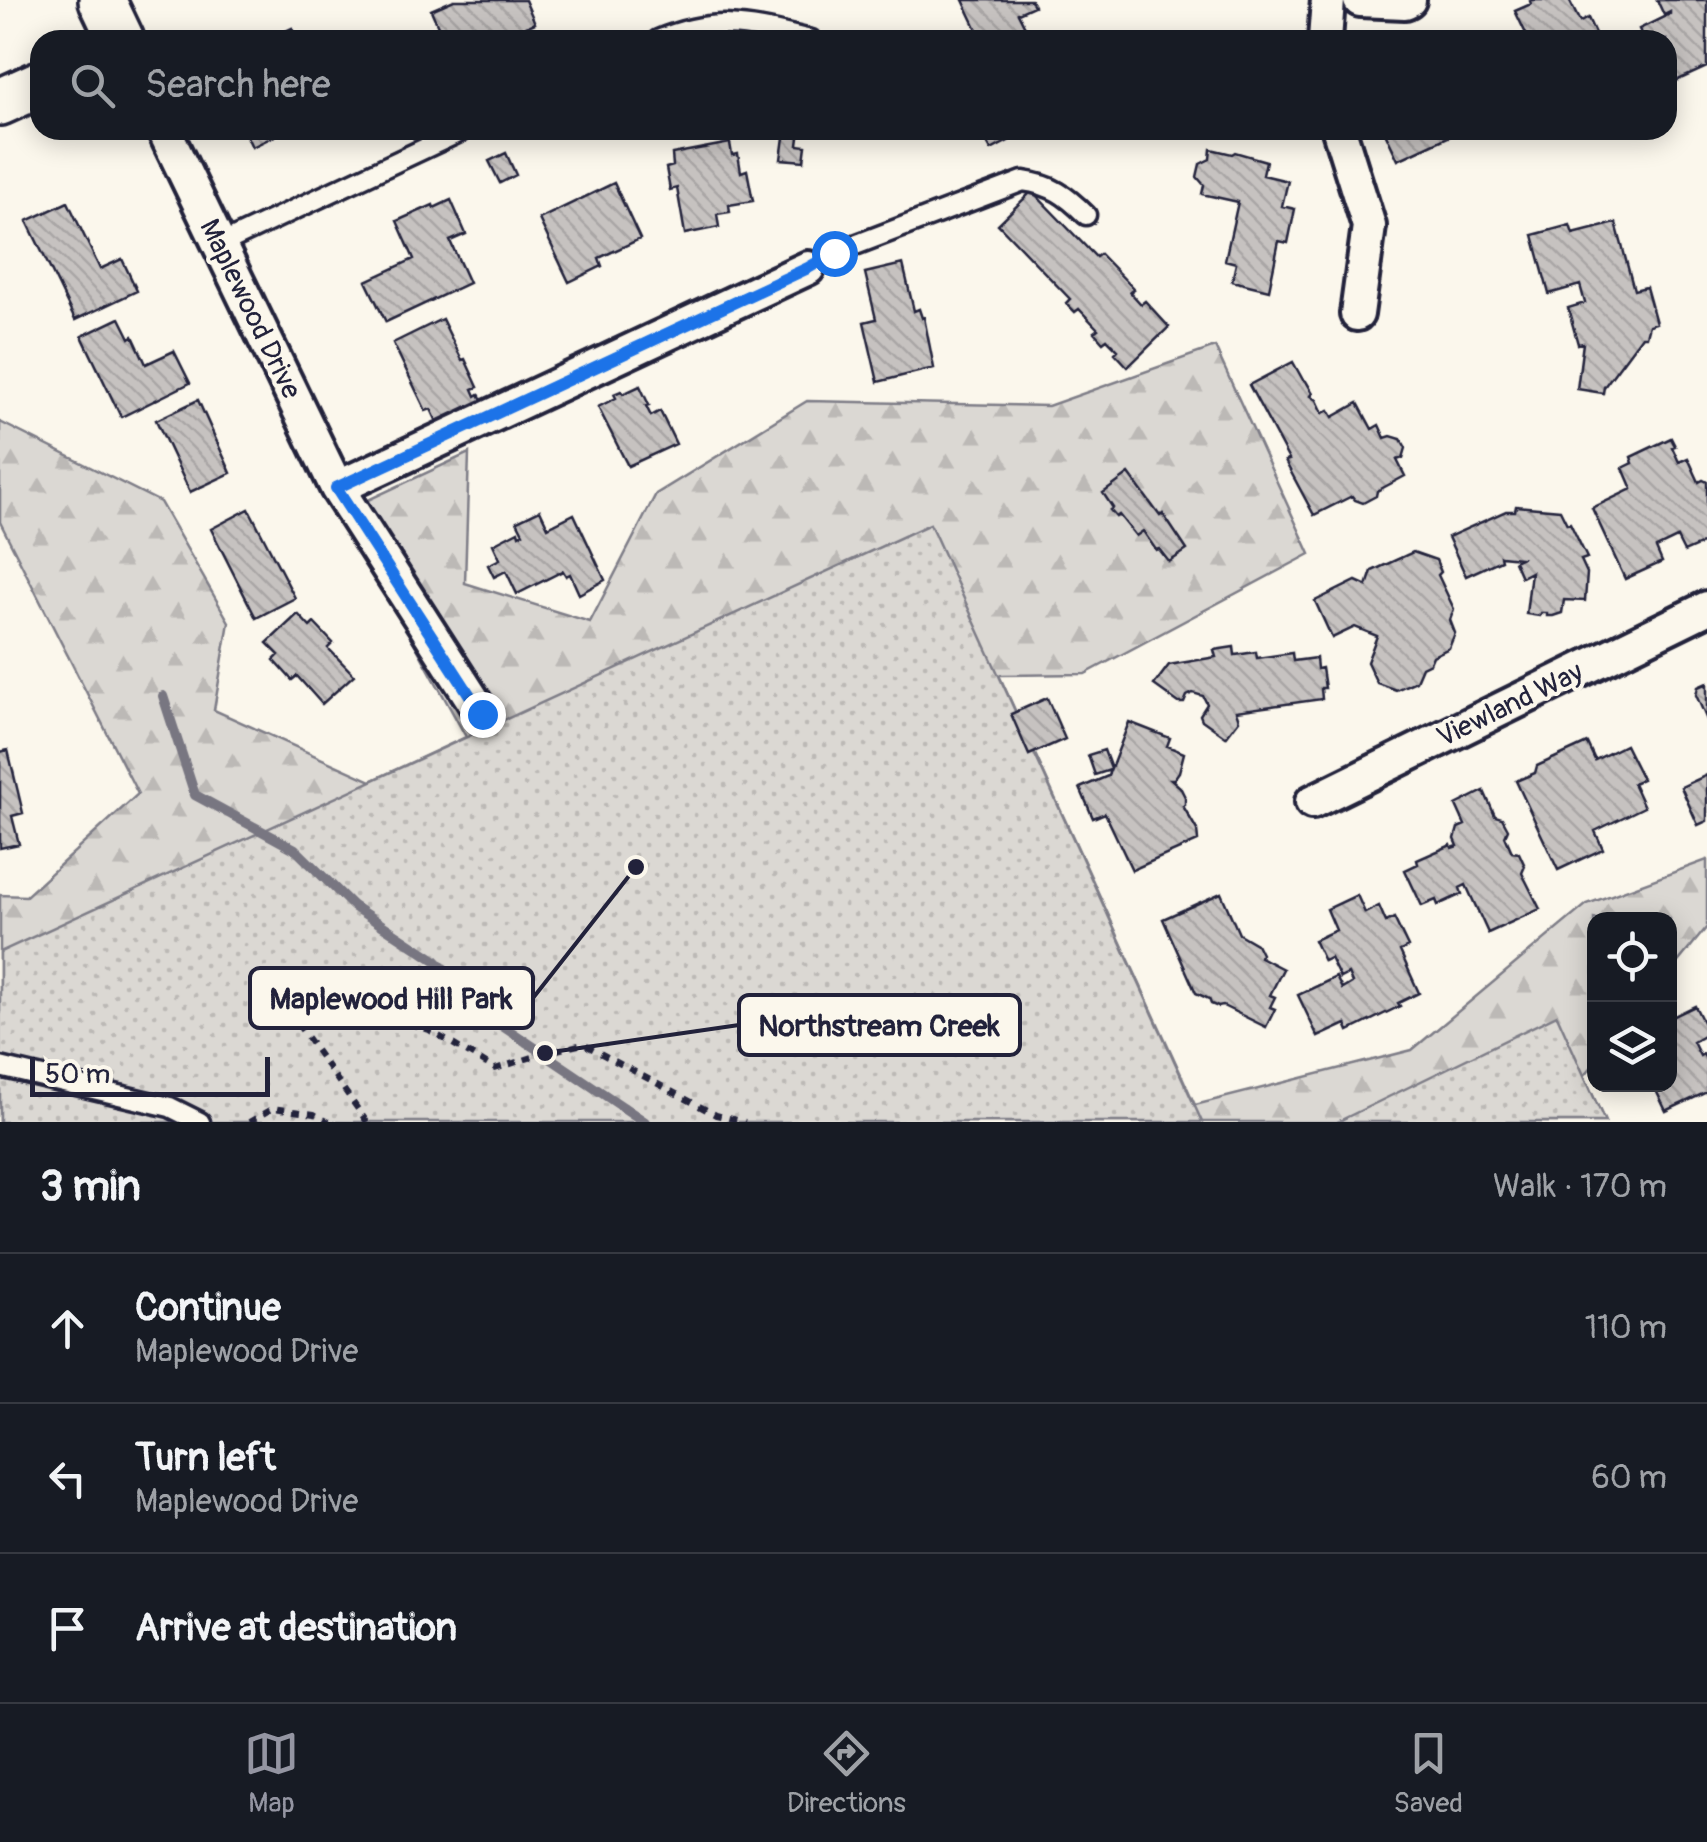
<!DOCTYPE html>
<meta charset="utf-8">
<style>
:root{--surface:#171b24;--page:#20242c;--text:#f1f3f6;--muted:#9ea1a6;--line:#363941;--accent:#9495a2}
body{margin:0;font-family:Pangolin,sans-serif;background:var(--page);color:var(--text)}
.controls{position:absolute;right:30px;bottom:30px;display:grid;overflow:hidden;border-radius:20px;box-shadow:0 5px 25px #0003}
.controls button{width:90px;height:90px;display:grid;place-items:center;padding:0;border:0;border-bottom:2px solid var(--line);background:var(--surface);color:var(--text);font:50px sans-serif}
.scale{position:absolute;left:30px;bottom:25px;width:240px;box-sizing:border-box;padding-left:10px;border:5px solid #22223b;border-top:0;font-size:28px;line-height:35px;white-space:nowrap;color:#22223b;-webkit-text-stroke:8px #fbf7ec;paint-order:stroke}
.stop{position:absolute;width:30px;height:30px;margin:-22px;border:8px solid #1a73e8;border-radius:50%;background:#fff}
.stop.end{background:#1a73e8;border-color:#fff;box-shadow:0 2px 10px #0008}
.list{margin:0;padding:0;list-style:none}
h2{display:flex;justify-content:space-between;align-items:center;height:130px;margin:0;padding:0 40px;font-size:42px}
h2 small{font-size:32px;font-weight:400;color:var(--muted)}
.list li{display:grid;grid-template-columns:65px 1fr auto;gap:30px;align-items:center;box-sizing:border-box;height:150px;padding:0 40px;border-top:2px solid var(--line)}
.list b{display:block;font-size:38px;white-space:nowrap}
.list p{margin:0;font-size:32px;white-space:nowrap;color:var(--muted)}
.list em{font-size:32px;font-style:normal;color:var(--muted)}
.icon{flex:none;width:55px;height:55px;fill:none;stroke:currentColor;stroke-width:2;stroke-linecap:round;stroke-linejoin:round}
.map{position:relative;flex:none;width:1707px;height:1122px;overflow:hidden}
.search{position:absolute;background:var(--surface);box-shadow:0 5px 25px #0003;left:30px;right:30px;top:30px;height:110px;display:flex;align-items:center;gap:25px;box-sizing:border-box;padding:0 35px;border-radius:30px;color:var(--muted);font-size:38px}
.sheet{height:580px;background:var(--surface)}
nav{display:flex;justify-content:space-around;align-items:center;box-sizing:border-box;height:140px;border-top:2px solid var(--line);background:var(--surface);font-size:28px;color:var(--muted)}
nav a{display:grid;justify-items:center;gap:5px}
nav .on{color:var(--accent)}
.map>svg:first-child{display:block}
.forest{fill:url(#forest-firs);stroke:#7e7d87;stroke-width:2.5}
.park{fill:url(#park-dots);stroke:#7e7d87;stroke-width:2.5}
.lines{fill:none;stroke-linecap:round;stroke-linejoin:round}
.stream{stroke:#787681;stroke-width:10}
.building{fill:url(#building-back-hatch);stroke:#22223b;stroke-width:2.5}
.lane-casing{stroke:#22223b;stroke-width:25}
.street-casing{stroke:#22223b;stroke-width:40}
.secondary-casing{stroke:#22223b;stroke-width:52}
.path{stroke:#22223b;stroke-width:6;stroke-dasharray:8 8;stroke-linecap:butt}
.lane{stroke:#fbf7ec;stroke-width:18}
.street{stroke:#fbf7ec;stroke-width:32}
.secondary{stroke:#fbf7ec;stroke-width:45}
.route{stroke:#1a73e8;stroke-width:12}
.labels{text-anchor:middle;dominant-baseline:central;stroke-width:8;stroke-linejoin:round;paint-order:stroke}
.street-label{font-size:28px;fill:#22223b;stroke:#fbf7ec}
.leader{fill:none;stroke:#22223b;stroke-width:4}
.callout-dot{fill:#22223b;stroke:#fbf7ec;stroke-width:4}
.callout{fill:#fbf7ec;stroke:#22223b;stroke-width:4}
.callout-label{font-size:30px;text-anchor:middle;font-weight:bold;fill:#22223b}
</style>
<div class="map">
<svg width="1707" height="1122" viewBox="0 0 1707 1122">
<defs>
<pattern id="forest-firs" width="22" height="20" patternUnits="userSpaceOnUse" patternTransform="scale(2.5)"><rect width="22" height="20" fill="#dbd8d3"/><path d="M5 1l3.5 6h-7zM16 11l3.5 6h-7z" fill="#bcb9b6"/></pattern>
<pattern id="park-dots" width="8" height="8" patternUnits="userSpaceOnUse" patternTransform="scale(2.5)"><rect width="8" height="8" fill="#dbd8d3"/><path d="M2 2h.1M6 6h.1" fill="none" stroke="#bcb9b6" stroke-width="1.8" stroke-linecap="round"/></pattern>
<pattern id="building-back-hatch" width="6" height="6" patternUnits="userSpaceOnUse" patternTransform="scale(2.5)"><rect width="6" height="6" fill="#c6c2c0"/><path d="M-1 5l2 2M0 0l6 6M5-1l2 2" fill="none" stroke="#aaa6a6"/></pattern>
</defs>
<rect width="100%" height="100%" fill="#fbf7ec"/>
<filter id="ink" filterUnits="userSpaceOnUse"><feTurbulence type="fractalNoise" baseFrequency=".01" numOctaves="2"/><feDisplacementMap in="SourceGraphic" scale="20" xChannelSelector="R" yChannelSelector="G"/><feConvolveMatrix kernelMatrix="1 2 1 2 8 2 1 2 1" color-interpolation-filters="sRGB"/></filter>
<g filter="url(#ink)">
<path class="forest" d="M1215,347l95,207 -225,120 -86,1 196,430 217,-55 175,-146 120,-44v67l-37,45v-53h-76v145l-10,12 21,46h-1605v-227l26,1 112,-102 -138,-272v-100l160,80 69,120 -15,88 157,71 95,-44 -124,-225 127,-59 -4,130 125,39 66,-128 151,-93 241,5z"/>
<path class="park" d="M930,524l272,598h-1202v-170z
M1557,1015l48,107h-268z"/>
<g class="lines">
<path class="stream" d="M163,696l32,99 100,54 58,57 82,54 60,61 150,101"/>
</g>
<path class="building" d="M454,0h71l10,23 -38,17h-53l-13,-30z
M963,0h68l3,6 -16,7 10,20 -14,7h-32z
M1532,0h37l11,22 8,-4 10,22h-69l-14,-29 16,-7 -1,-3z
M1657,0h50v67l-31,14 -2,-5 -7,3v-39h-23l-5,-11 31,-15v-2l-6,3z
M292,28l5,12h-30z
M244,130h43l-35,17z
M785,130h15l-2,15 8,1 -2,15 -23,-2z
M980,130h49l-38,20z
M1384,130h79l-65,30z
M730,143l2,12 6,-1 3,18 6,-2 6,31 -24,4 1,7 -13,2 2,13 -34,7 -8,-46 -7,2 -4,-22 7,-2 -1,-12z
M1211,149l21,5 3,-2 31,9 -3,14 25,6 -6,25 13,3 -7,34 -9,-2 -10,49 -37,-9 4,-18 -11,-3 13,-58 -36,-8 2,-9 -7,-8 3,-13 10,-5z
M506,153l10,22 -16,8 -11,-22z
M614,183l26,56 -41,19 3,8 -33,16 -30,-63z
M1032,191l64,66 4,-3 34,35 -4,3 11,12 4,-3 24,26 -41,40 -13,-14 3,-3 -11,-11 -4,3 -9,-10 4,-3 -19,-20 -4,3 -9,-9 4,-4 -72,-75z
M451,200l15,34 -16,7 19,42 -83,39 -20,-41 48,-22 -17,-38 36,-16 1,3z
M68,202l32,67 22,-10 15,32 -62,29 -48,-99z
M1616,223l18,67 12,-3 10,36 -7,2 -3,11h-4l-38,51 -1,6 -26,-4 6,-46 -5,1 -10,-36 17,-5 -5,-18 -31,9 -16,-59 37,-10 3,9z
M903,264l11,47 5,-2 3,9 2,-1 10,51 -56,14 -14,-60 12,-3 -11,-46z
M120,318l10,20 3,-2 13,28 28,-13 16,32 -69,34 -39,-81z
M442,319l20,41 3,-1 13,28 -5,2 3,7 3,-2 5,10 -45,22 -8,-17 -5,2 -33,-68z
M1293,362l10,18 3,1 7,12 -2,3 6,4 6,13 6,-3 4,7 25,-14 14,26 7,-4 6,13 6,-2 10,3 5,9 -3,10 -6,2 8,16 -28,15 -1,5 -13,7 -8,-3 -3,-4 -38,19 -29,-54 4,-1 -40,-75z
M640,386l9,19 -3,1 5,10 9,-5 16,33 -48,22 -30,-59 18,-9 -2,-4 7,-3 2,3z
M198,400l33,73 -41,19 -34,-72z
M1671,438l4,8 -3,1 7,15 9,-4 11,24 4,-2 4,2v60l-23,10 -7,-14 -21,10 6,14 -37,17 -33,-71 40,-19 -9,-21 10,-5 -2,-6z
M1129,474l31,42 3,-2 24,36 -18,12 -10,-13 -3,1 -13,-19 -7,5 -17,-21 -3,2 -6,-7 3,-2 -10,-15z
M1516,506l44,4 7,14 3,-1 17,35 -6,2 6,13 -2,28 -21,-1 -2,13 -9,3h-6v-3h-6l-1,3 -14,-2 5,-42 -10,5 -7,-16 6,-3 -20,-2 1,4 -35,16 -18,-39 58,-26h9z
M249,509l46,89 -39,20 -45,-89z
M540,510l8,17 26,-13 31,66 -26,14 -9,-20 -4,2 -3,-5 -46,23 -11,-23 -12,6 -6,-12 12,-6 -7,-15 25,-13 1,4 4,-2 -6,-12z
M1413,552l23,8 5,12 -3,3 16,34 -4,11 5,13 -6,15 -16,8 -3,7 -8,4 -6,14 -20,9 -19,-7 -10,-21 10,-26 -22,-9 -23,11 -17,-37 41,-20 11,5 5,-15z
M298,614l12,13 4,-4 19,20 -5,5 26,27 -32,29 -25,-28 -5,4 -18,-20 5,-5 -12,-12z
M1234,647l1,8 21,-3 1,6 35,-5 1,8 23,-3 1,11 5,-1 3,20h-4l1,11 -86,12 3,9 -13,17 -24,-17 -2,-5 7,-11 -4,-8 -10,-3 -6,3 -3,7h-5l-25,-18 15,-20 47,-8 -2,-7z
M1707,683v37l-11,-25 2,-8z
M1047,698l18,41 -36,16 -18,-41z
M1129,722l41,16 -3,8 17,7 -5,19 -5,7h-3l9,8 5,10v8l-2,1 14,24 1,11 -66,29 -27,-57 -12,5 -13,-30 28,-12 2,-6 -15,5 -7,-20 16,-5 7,19z
M1587,743l8,17 30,-15 17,34 -9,4 11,24 -49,24 8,18 -45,21 -42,-89 19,-8 2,-7z
M8,750l15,63 -11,3 7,28 -19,4v-96z
M1707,775v46l-9,4 -17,-38z
M1484,791l11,25 7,2 6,11 -3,7 7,16 7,1 6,13 -3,7 18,36 -52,24 -22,-48 -6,3 2,6 -24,11 -2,-5 -14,6 -17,-36 13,-6 -1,-4 34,-15 1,3 6,-2 -3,-7 3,-11 7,-3 -9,-20z
M1221,893l18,41 17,10 5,10 -1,3 23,12 -13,26 5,2 -5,10 5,2 -9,18 -43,-21 -5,1 -7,-3 -2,-5 -13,-6 -33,-74z
M1357,895l8,18 14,-7 7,16 8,-4 14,29 -8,4 19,42 -21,10 2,3 -51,25 -3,-7 -28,13 -20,-42 38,-18 6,12 10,-6 -4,-9 -8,4 -10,-20 -6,3 -10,-21 22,-10 -9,-21z
M1695,1006l12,24v4l-14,8 7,14 3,-2 4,7v31l-41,19 -13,-27h17v-66z"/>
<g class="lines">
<defs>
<path id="lane" d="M658,40c60,-25 93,-14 153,0
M219,245l245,-115
M808,268l26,-15 189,-72c29,4 43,14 63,34
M0,1067l170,40 30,15"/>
<path id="street" d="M1360,0l45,2 4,-2
M1325,40l3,-40
M164,130l173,358 145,226
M1339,130l30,96 -12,88
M337,488l471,-220
M1312,802l395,-194"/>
<path id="secondary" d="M102,0l19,40
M0,102l40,-18"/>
</defs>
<use href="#lane" class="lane-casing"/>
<use href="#street" class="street-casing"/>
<use href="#secondary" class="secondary-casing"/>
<path class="path" d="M249,1122l24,-14 41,6 15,8
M367,1122l-68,-96 7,-30 71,17 52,17 66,39 50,-16 38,-9 133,71 29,7"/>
<use href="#lane" class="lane"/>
<use href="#street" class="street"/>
<use href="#secondary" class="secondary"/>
</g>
</g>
<g class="lines" filter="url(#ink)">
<path class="route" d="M482,714l-146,-226 472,-220 26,-15"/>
</g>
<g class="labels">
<g class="street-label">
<text transform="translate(250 309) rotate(64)">Maplewood Drive</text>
<text transform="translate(1510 705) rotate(-26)">Viewland Way</text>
</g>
</g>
<path class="leader" d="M636 867L533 998M545 1053L739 1025"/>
<g class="callout-dot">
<circle cx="636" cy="867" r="10"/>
<circle cx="545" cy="1053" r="10"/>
</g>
<g class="callout">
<rect x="250" y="968" width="283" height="60" rx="10"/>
<rect x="739" y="995" width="281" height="60" rx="10"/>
</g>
<g class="callout-label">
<text x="391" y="1009">Maplewood Hill Park</text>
<text x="879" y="1036">Northstream Creek</text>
</g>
</svg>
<div class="controls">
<button><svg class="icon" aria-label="locate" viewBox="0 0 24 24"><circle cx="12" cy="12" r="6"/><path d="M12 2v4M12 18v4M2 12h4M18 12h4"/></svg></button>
<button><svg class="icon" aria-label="layers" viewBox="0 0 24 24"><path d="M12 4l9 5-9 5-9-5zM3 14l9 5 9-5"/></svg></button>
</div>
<div class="scale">50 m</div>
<div class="stop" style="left:834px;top:253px"></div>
<div class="stop end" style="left:482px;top:714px"></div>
<div class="search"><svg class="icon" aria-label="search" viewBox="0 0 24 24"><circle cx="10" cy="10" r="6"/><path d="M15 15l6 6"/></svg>Search here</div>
</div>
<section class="sheet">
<h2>3 min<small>Walk · 170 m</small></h2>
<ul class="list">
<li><svg class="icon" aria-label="ahead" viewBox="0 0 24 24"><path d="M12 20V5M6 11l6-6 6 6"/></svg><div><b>Continue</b><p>Maplewood Drive</p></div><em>110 m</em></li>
<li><svg class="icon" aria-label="left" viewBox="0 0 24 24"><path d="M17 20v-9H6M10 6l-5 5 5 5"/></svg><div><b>Turn left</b><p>Maplewood Drive</p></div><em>60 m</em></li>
<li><svg class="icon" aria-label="arrive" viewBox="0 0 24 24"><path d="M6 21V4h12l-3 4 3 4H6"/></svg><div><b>Arrive at destination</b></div></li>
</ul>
</section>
<nav>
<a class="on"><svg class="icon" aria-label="map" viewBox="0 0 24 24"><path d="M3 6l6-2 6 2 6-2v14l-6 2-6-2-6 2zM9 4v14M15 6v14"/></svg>Map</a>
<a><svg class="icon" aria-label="directions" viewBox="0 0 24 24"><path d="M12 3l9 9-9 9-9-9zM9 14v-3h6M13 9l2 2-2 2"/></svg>Directions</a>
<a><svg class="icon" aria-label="saved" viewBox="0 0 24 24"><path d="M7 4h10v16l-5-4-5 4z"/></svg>Saved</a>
</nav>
